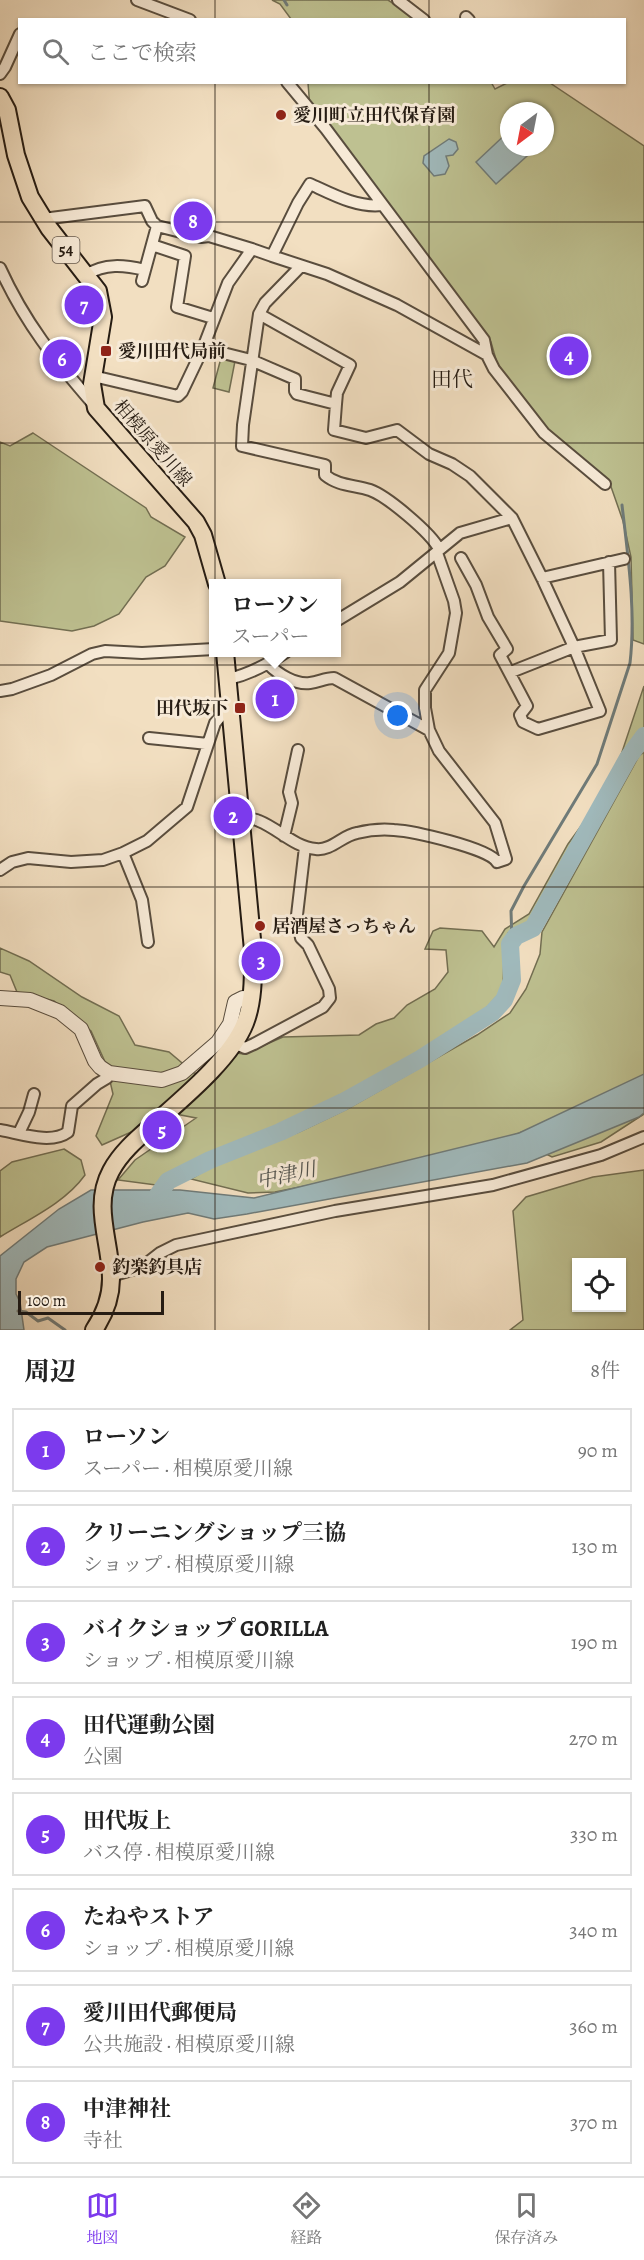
<!DOCTYPE html>
<html lang="ja">
<meta charset="utf-8">
<style>
:root{--surface:#fff;--page:#f2f2f2;--text:#222;--muted:#767676;--line:#e0e0e0;--accent:#7c3aed}
body{margin:0;font-family:Alegreya,"Noto Serif JP",serif;background:var(--page);color:var(--text)}
.controls{position:absolute;right:18px;bottom:18px;display:grid;overflow:hidden;border-radius:0px;box-shadow:0 2px 4px #0004}
.controls button{width:54px;height:54px;display:grid;place-items:center;padding:0;border:0;border-bottom:2px solid var(--line);background:var(--surface);color:var(--text);font:30px sans-serif}
.compass{position:absolute;left:500px;top:102px;width:54px;height:54px;border-radius:50%;background:var(--surface);box-shadow:0 2px 4px #0004;rotate:212deg}
.scale{position:absolute;left:18px;bottom:15px;width:146px;box-sizing:border-box;padding-left:6px;border:3px solid #261c13;border-top:0;font-size:16px;line-height:21px;white-space:nowrap;color:#261c13;-webkit-text-stroke:4px #f7ead7;paint-order:stroke}
.you{position:absolute;left:398px;top:716px;width:21px;height:21px;margin:-15px;border:4px solid #fff;border-radius:50%;background:#1a73e8;box-shadow:0 0 0 9px #1a73e833}
.badge{display:grid;place-items:center;width:39px;height:39px;border-radius:50%;background:var(--accent);color:#fff;font-size:20px;font-weight:700}
.pin{position:absolute;translate:-50% -50%;border:3px solid #fff;box-shadow:0 2px 6px #0006}
.popup{position:absolute;left:209px;top:579px;width:132px;height:78px;box-sizing:border-box;display:grid;place-content:center;border-radius:0px;background:var(--surface);filter:drop-shadow(0 2px 4px #0005);font-size:20px;white-space:nowrap;color:var(--muted)}
.popup b{font-size:22px;color:var(--text)}
.popup::after{content:'';position:absolute;left:50%;top:100%;margin-left:-12px;border:12px solid transparent;border-top-color:var(--surface)}
.list{margin:0;padding:0;list-style:none}
h2{display:flex;justify-content:space-between;align-items:center;height:78px;margin:0;padding:0 24px;font-size:26px}
h2 small{font-size:20px;font-weight:400;color:var(--muted)}
.list li{display:grid;grid-template-columns:39px 1fr auto;gap:18px;align-items:center;box-sizing:border-box;height:84px;margin:0 12px 12px;padding:0 12px;border:2px solid var(--line);border-radius:0px}
.list b{display:block;font-size:22px;white-space:nowrap}
.list p{margin:0;font-size:20px;white-space:nowrap;color:var(--muted)}
.list em{font-size:20px;font-style:normal;color:var(--muted)}
.icon{flex:none;width:33px;height:33px;fill:none;stroke:currentColor;stroke-width:2;stroke-linecap:round;stroke-linejoin:round}
.map{position:relative;flex:none;width:644px;height:1330px;overflow:hidden}
.search{position:absolute;background:var(--surface);box-shadow:0 2px 4px #0004;left:18px;right:18px;top:18px;height:66px;display:flex;align-items:center;gap:15px;box-sizing:border-box;padding:0 21px;border-radius:0px;color:var(--muted);font-size:22px}
.sheet{height:846px;background:var(--surface)}
nav{display:flex;justify-content:space-around;align-items:center;box-sizing:border-box;height:84px;border-top:2px solid var(--line);background:var(--surface);font-size:16px;color:var(--muted)}
nav a{display:grid;justify-items:center;gap:3px}
nav .on{color:var(--accent)}
.map>svg:first-child{display:block}
.green{fill:#bec191;stroke:#726e52;stroke-width:1.5;fill-rule:evenodd}
.water{fill:#a0babd;stroke:#6f7b79;stroke-width:1.5}
.lines{fill:none;stroke-linecap:round;stroke-linejoin:round}
.stream{stroke:#6f7b79;stroke-width:3}
.river{stroke:#a0babd;stroke-width:18}
.minor-casing{stroke:#594d3e;stroke-width:14}
.tertiary-casing{stroke:#594d3e;stroke-width:16}
.primary-casing{stroke:#261c13;stroke-width:20}
.minor{stroke:#f7ead7;stroke-width:10}
.tertiary{stroke:#f7ead7;stroke-width:14}
.primary{stroke:#f2dfc1;stroke-width:16}
.grid{fill:none;stroke:#261c13;stroke-width:1.5;stroke-opacity:0.55}
.poi-dot{fill:#8f2418;stroke:#f7ead7;stroke-width:2}
.labels{text-anchor:middle;dominant-baseline:central;stroke-width:6;stroke-linejoin:round;paint-order:stroke}
.shield{fill:#f7ead7;stroke:#655a4e;stroke-width:1.5}
.shield-label{font-size:16px;font-weight:bold;fill:#261c13}
.poi-label{font-size:18px;font-weight:bold;fill:#261c13;stroke:#f7ead7;text-anchor:start}
.street-label{font-size:18px;fill:#261c13;stroke:#f7ead7}
.water-label{font-size:20px;font-style:italic;fill:#51534e;stroke:#f7ead7}
.quarter-label{font-size:21px;fill:#261c13;stroke:#f7ead7}
</style>
<div class="map">
<svg width="644" height="1330" viewBox="0 0 644 1330">
<rect width="100%" height="100%" fill="#f2dfc1"/>
<filter id="stains"><feTurbulence type="fractalNoise" baseFrequency=".00333" numOctaves="4"/><feColorMatrix values="0 0 0 0 .2 0 0 0 0 .09 0 0 0 0 .02 0 0 0 .5 -.17"/></filter>
<radialGradient id="worn" r=".72"><stop offset=".6" stop-color="#630" stop-opacity="0"/><stop offset="1" stop-color="#630" stop-opacity=".3"/></radialGradient>
<path class="green" d="M272,0h116l29,19h-126l-11,-15z
M491,82l4,7 12,-6h43l94,63v498l-11,-4 -2,-83 -8,-36 -14,-40 -62,-52 -48,-59 -8,-28 -175,-231 -6,-3 -2,-25zM509,111h36v36h-36z
M221,358l14,3 -6,31 -16,-4z
M33,433l113,75 5,9 34,20 -20,29 -19,11 -27,37 -25,12 -22,5 -72,-10v-179l10,4z
M644,686v44l-28,40z
M644,752v323l-93,46 -53,20 -188,44 -35,7 -27,1 -57,-14 27,-17 81,-30 48,-23 130,-74 33,-22 16,-24 14,-35 2,-22 97,-176z
M584,822l3,3 -52,92 -11,9 -16,7 -4,21 -1,36 -31,33 -119,70 -59,29 -79,32 -59,31 -38,-5 17,-20 61,-42 -36,-7 -22,18 -36,16 -6,-9 17,-42 -7,-30 -15,-33 -37,-30 -37,-9 -7,-17 -10,-3v-24l29,13 53,36 37,19 16,29 34,7 25,21 22,1 21,-21 6,1 40,-17 76,-2 17,-11 18,-6 13,-13 28,-16 13,-17 -2,-22 -21,-1 8,-18 7,-3 42,3 12,16 11,-18 24,-15 39,-70z
M644,1106v8l-43,28 -49,15 -8,-4z
M64,1149l17,11 4,15c-20,28 -56,44 -85,62v-66l12,-9z
M644,1170v160h-134l13,-10 -10,-109 13,-14 67,-20zM576,1262h46v46h-46z"/>
<path class="water" d="M509,131v16h28l-41,37 -20,-22z
M449,139l7,3 2,7 -5,6 -7,1 3,10 -4,8 -11,2 -11,-13 1,-7z
M644,1074v39l-5,4 -112,46 -280,51 -33,5 -26,-6 -45,9 -96,25 -23,15 -8,17v15l4,8 4,28h-24v-74l59,-47 32,-19h89l74,8 265,-65z"/>
<g class="lines">
<path class="stream" d="M284,0l3,5
M512,941l-1,-30 13,-25 73,-122 33,-101c6,-52 -2,-106 -8,-158
M18,1311l8,1 12,9 10,-3 17,12"/>
<path class="river" d="M153,1202l15,-21 42,-21 70,-28 63,-30 77,-43 72,-46 12,-13 8,-20 -2,-36 6,-8 17,-8 95,-170 16,-22"/>
<defs>
<path id="minor" d="M137,0l53,20
M398,0l26,20
M466,17l3,3
M0,74l5,-7 15,-33
M287,82l39,47 158,211 3,15 7,14 50,64 61,51
M382,205c-25,3 -50,-11 -72,-21l-12,19 -26,53 55,18 70,31 90,50
M43,219l102,-13 7,15 5,5 -15,55
M157,226l44,11 8,-1 43,13
M152,245l33,11 -8,51 36,11
M301,266l-36,37 -6,11 -16,111 -1,21 83,19v10c13,11 30,10 45,15 17,6 61,43 69,59
M0,268c25,55 55,92 94,137
M86,275c19,-12 38,-10 59,-5
M203,348l48,12 44,19v12l2,3 39,10 1,-11 13,-28 -91,-51
M93,376l85,20 4,-4 21,-44 25,-65 24,-34 20,7
M336,404l-2,26 32,8 31,-8 32,24 23,10 18,12 42,42 30,60 32,69 26,64 -62,18 -15,-7 -3,-7 7,-9 -27,-51 7,-6 -19,-32 -12,-32 -15,-27
M542,578l82,-19
M336,621l64,-39 60,-49 52,-15
M268,664c10,10 27,21 42,19 9,-1 15,-5 24,-5l95,52
M511,672l63,-25 37,-7 -2,-78
M229,679c21,-5 38,-14 57,-27
M0,691l12,-2 39,-14 41,-21 13,-3 37,2 72,-4
M149,738l59,6
M241,818c5,1 13,0 18,3 20,8 35,26 57,28 15,2 27,-14 41,-16 12,-3 25,-4 37,-3 18,1 95,18 103,32l9,-3 -11,-36 -56,-72 -10,-21 -4,-22v-18l24,-37 7,-40 -2,-12 -17,-48
M284,836l8,-33 -3,-11 9,-42
M123,853l19,47 6,42
M0,870l12,-8 16,-4 43,4 32,-2 20,-7 24,-12 40,-34 28,-84 5,-6v-11l10,-3
M234,1043l11,5 9,-4 69,-37 7,-9 -1,-9 -21,-44 -7,-7 -4,-23 8,-68
M0,1130c19,3 51,15 68,2l4,-26 25,-22 10,-6 2,-5
M19,1133l10,-21 5,-18
M111,1276l31,-9 18,-14 16,-8 159,-34 158,-26 108,-30 43,-18"/>
<path id="tertiary" d="M0,998l30,2 30,12 21,17 14,32 5,6 9,6 53,7 20,-7 36,-31 12,-18 5,-22 8,-4 8,2"/>
<path id="primary" d="M0,97l7,13 9,45 14,42 19,31 49,63 5,26 -11,67 4,24 100,114 7,13 14,49
M94,1330c10,-15 17,-33 17,-51 0,-37 -19,-73 0,-108 10,-19 27,-33 43,-47 29,-26 77,-65 91,-101 9,-23 8,-49 8,-73l-28,-298"/>
</defs>
<use href="#minor" class="minor-casing"/>
<use href="#tertiary" class="tertiary-casing"/>
<use href="#primary" class="primary-casing"/>
<use href="#minor" class="minor"/>
<use href="#tertiary" class="tertiary"/>
<use href="#primary" class="primary"/>
</g>
<path class="grid" d="M215,0v20M429,0v20M215,82v1248M429,82v1248M0,222h644M0,443h644M0,665h644M0,887h644M0,1108h644"/>
<g class="poi-dot">
<circle cx="281" cy="115" r="6"/>
<rect x="100" y="345" width="12" height="12" rx="3"/>
<rect x="234" y="702" width="12" height="12" rx="3"/>
<circle cx="260" cy="926" r="6"/>
<circle cx="100" cy="1267" r="6"/>
</g>
<g class="labels">
<rect class="shield" x="52.5" y="237" width="27" height="26" rx="4.5"/>
<g class="shield-label">
<text x="66" y="250">54</text>
</g>
<g class="poi-label">
<text x="293" y="115">愛川町立田代保育園</text>
<text x="118" y="351">愛川田代局前</text>
<text x="228" y="708" text-anchor="end">田代坂下</text>
<text x="272" y="926">居酒屋さっちゃん</text>
<text x="112" y="1267">釣楽釣具店</text>
</g>
<g class="street-label">
<text transform="translate(153 443) rotate(49)">相模原愛川線</text>
</g>
<g class="water-label">
<text transform="translate(286 1175) rotate(-12)">中津川</text>
</g>
<g class="quarter-label">
<text x="452" y="379">田代</text>
</g>
</g>
<rect width="100%" height="100%" filter="url(#stains)"/>
<rect width="100%" height="100%" fill="url(#worn)"/>
</svg>
<div class="controls">
<button><svg class="icon" aria-label="locate" viewBox="0 0 24 24"><circle cx="12" cy="12" r="6"/><path d="M12 2v4M12 18v4M2 12h4M18 12h4"/></svg></button>
</div>
<svg class="compass" viewBox="-18 -18 36 36"><path d="M0-13l5 13h-10z" fill="#e53935"/><path d="M0 13l5-13h-10z" fill="#767676"/></svg>
<div class="scale">100 m</div>
<div class="you"></div>
<div class="pin badge" style="left:275px;top:699px">1</div>
<div class="popup"><b>ローソン</b>スーパー</div>
<div class="pin badge" style="left:233px;top:816px">2</div>
<div class="pin badge" style="left:261px;top:961px">3</div>
<div class="pin badge" style="left:569px;top:356px">4</div>
<div class="pin badge" style="left:162px;top:1130px">5</div>
<div class="pin badge" style="left:62px;top:359px">6</div>
<div class="pin badge" style="left:84px;top:305px">7</div>
<div class="pin badge" style="left:193px;top:221px">8</div>
<div class="search"><svg class="icon" aria-label="search" viewBox="0 0 24 24"><circle cx="10" cy="10" r="6"/><path d="M15 15l6 6"/></svg>ここで検索</div>
</div>
<section class="sheet">
<h2>周辺<small>8件</small></h2>
<ul class="list">
<li><span class="badge">1</span><div><b>ローソン</b><p>スーパー · 相模原愛川線</p></div><em>90 m</em></li>
<li><span class="badge">2</span><div><b>クリーニングショップ三協</b><p>ショップ · 相模原愛川線</p></div><em>130 m</em></li>
<li><span class="badge">3</span><div><b>バイクショップ GORILLA</b><p>ショップ · 相模原愛川線</p></div><em>190 m</em></li>
<li><span class="badge">4</span><div><b>田代運動公園</b><p>公園</p></div><em>270 m</em></li>
<li><span class="badge">5</span><div><b>田代坂上</b><p>バス停 · 相模原愛川線</p></div><em>330 m</em></li>
<li><span class="badge">6</span><div><b>たねやストア</b><p>ショップ · 相模原愛川線</p></div><em>340 m</em></li>
<li><span class="badge">7</span><div><b>愛川田代郵便局</b><p>公共施設 · 相模原愛川線</p></div><em>360 m</em></li>
<li><span class="badge">8</span><div><b>中津神社</b><p>寺社</p></div><em>370 m</em></li>
</ul>
</section>
<nav>
<a class="on"><svg class="icon" aria-label="map" viewBox="0 0 24 24"><path d="M3 6l6-2 6 2 6-2v14l-6 2-6-2-6 2zM9 4v14M15 6v14"/></svg>地図</a>
<a><svg class="icon" aria-label="directions" viewBox="0 0 24 24"><path d="M12 3l9 9-9 9-9-9zM9 14v-3h6M13 9l2 2-2 2"/></svg>経路</a>
<a><svg class="icon" aria-label="saved" viewBox="0 0 24 24"><path d="M7 4h10v16l-5-4-5 4z"/></svg>保存済み</a>
</nav>
